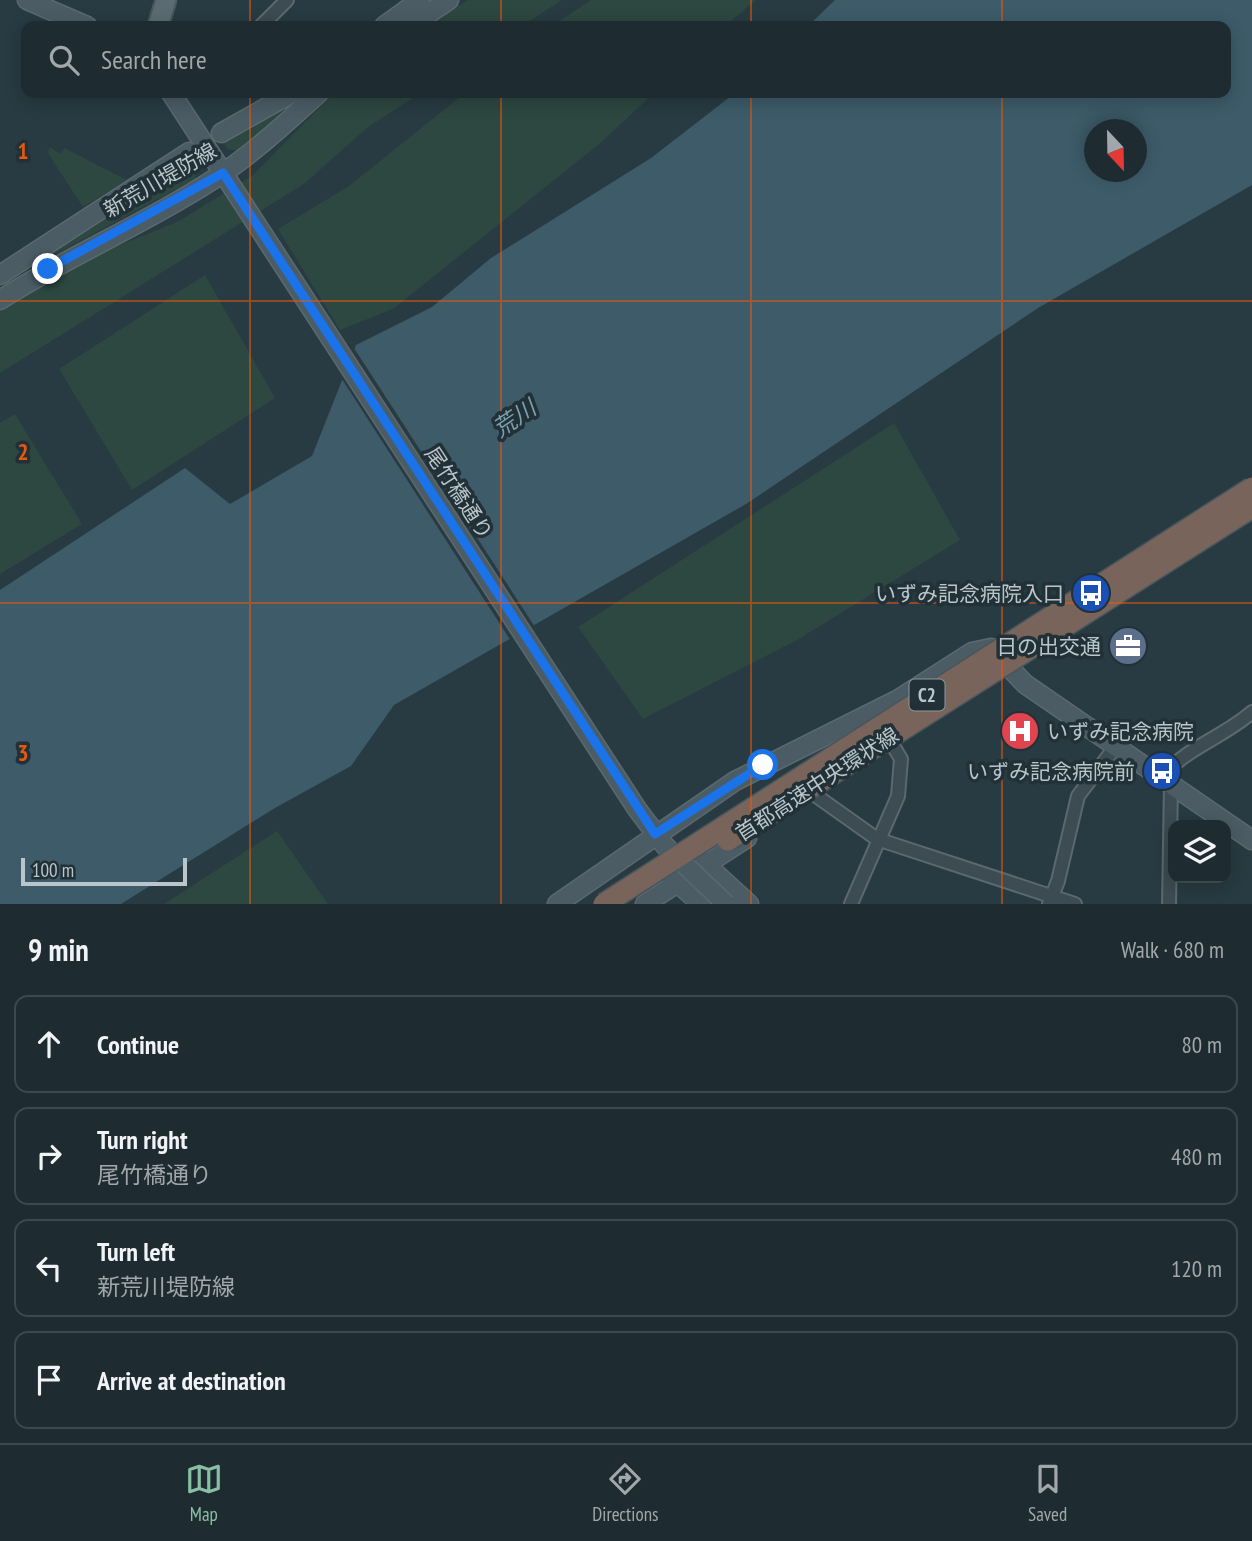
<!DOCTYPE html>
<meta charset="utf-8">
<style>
:root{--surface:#1e2c32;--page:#2b383e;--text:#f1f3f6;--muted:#a1a7ac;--line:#3c484d;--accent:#8abfa5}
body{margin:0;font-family:"PT Sans Narrow","Noto Sans JP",sans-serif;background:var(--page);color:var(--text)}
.controls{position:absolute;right:21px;bottom:21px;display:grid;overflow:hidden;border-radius:14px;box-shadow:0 4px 18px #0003}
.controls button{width:63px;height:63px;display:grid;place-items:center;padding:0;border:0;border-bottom:2px solid var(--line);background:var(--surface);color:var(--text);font:35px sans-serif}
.compass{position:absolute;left:1084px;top:119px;width:63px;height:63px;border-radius:50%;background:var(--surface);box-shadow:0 4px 18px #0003;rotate:158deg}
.scale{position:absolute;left:21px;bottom:18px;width:166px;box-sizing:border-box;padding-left:7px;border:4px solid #bac6cc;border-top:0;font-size:19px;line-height:24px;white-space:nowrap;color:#bac6cc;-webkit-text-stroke:5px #213137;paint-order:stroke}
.stop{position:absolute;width:21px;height:21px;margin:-16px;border:5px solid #1a73e8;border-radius:50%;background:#fff}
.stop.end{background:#1a73e8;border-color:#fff;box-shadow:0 2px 7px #0008}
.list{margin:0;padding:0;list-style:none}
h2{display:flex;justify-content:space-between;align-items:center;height:91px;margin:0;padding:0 28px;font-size:30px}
h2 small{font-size:23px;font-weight:400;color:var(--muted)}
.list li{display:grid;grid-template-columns:46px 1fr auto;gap:21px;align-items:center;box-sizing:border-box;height:98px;margin:0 14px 14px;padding:0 14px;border:2px solid var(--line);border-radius:14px}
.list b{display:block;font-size:26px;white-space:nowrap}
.list p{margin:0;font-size:23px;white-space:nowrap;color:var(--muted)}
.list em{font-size:23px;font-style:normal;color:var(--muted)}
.icon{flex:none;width:38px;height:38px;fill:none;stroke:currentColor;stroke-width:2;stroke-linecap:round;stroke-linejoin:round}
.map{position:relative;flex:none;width:1252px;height:904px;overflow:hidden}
.search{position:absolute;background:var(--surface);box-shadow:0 4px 18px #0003;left:21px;right:21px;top:21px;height:77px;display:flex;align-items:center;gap:18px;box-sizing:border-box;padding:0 24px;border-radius:14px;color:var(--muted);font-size:26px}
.sheet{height:539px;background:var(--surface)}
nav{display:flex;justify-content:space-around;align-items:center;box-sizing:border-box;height:98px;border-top:2px solid var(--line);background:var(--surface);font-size:19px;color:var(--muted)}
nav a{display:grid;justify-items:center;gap:4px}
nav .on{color:var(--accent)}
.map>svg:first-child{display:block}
.green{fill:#2d4741}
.water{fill:#3d5b69;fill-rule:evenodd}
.pier{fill:#283b42}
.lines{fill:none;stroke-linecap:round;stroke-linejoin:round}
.street-casing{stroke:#5b696f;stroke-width:16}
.secondary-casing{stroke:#5b696f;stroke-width:21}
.primary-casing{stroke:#49585e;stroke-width:23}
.street{stroke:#3d4b52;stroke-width:12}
.secondary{stroke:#4b5c65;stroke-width:18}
.primary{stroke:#5b6b72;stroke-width:19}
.secondary-bridge-casing{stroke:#5b696f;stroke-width:21;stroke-linecap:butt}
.highway-bridge-casing{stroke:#47565c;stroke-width:24;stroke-linecap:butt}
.secondary-bridge{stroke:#4b5c65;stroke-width:18}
.highway-bridge{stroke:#78645a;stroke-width:21}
.route{stroke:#1a73e8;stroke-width:9}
.grid{fill:none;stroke:#e8590c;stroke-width:2;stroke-opacity:0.55}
.labels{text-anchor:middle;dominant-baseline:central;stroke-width:7;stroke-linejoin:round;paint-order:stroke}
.shield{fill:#213137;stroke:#8c999f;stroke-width:2}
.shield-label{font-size:19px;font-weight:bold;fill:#bac6cc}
.street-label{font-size:21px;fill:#bac6cc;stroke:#213137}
.poi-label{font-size:21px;fill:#bac6cc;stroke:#213137;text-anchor:end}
.water-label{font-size:23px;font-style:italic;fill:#7c9fad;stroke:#213137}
.grid-label{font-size:23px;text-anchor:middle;font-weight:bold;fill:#e8590c;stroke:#213137;stroke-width:7;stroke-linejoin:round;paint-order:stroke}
</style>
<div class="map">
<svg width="1252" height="904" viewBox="0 0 1252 904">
<rect width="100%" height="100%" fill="#283b42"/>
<path class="green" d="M468,0h94l-40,26h-95z
M591,0h165l-31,26h-173z
M334,93h87l-53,34 -64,57 -304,189v-64l56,-38 123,-50 74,-46z
M465,93h189l-56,52 -205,164 -53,21 -62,-101 71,-43z
M286,105l2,6 -49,40 -11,-2 -7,-11z
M50,147l10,7 4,-6 63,32 -44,27 -36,-55z
M193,160l4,8 -2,11 -152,82 -12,2 71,-48z
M205,275l70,123 -143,92 -73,-121z
M15,414l67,110 -82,50v-151z
M894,423l66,117 -163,100 -154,79 -65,-92z
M277,831l51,73h-164z"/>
<path class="water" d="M835,0h417v185l-214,123 -292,196 -352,201 -43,61 -76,42 -154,96h-121v-314l185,-122 45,36 82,-48 44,-111 76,-38 59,-49 160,-100 84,-65h491v-67h-418zM1094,130h42v42h-42z"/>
<path class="pier" d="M352,345l183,282 -24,14 -171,-265z"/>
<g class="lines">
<defs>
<path id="street" d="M261,26l26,-26
M1161,778c24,-30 63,-41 91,-66
M815,795l62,44 198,65
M851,904l47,-108 3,-37 -9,-15
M1049,904l9,-23 20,-85 38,-50
M1169,904l2,-119"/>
<path id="secondary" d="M27,0l60,26
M384,26l36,-26
M410,26l39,-26
M171,93l466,716 28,37
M221,133l71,-40
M0,275l189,-123
M0,300c68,-44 143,-75 211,-119 39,-25 74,-57 108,-88
M700,859l49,45
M670,876l31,28
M557,904l178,-123 162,-81 75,-48 19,-4 34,36 227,156
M645,904l102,-66"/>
<path id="primary" d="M158,26l8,-26"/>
</defs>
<use href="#street" class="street-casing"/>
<use href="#secondary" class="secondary-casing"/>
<use href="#primary" class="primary-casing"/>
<use href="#street" class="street"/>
<use href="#secondary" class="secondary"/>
<use href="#primary" class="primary"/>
<defs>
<path id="secondary-bridge" d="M665,846l61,58"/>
<path id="highway-bridge" d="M728,840l524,-333
M604,904l648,-416"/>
</defs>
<use href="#secondary-bridge" class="secondary-bridge-casing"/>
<use href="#highway-bridge" class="highway-bridge-casing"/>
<use href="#secondary-bridge" class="secondary-bridge"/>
<use href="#highway-bridge" class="highway-bridge"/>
</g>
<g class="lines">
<path class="route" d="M48,269l175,-96 432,661 108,-69"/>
</g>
<path class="grid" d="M250,0v26M501,0v26M751,0v26M1002,0v26M250,93v811M501,93v811M751,93v811M1002,93v811M0,301h1252M0,603h1252"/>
<defs>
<symbol id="bus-disc" viewBox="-11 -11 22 22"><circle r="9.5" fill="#1a4fb4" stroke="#213137"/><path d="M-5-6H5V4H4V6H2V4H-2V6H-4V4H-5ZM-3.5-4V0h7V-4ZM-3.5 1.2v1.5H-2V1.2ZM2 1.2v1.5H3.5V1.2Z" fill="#fff"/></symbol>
<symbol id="office-disc" viewBox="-11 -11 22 22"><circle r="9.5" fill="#5c6f8a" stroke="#213137"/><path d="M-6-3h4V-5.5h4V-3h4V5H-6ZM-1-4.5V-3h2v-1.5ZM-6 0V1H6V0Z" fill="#fff"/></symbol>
<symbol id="hospital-disc" viewBox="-11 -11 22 22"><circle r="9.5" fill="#e0444e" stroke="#213137"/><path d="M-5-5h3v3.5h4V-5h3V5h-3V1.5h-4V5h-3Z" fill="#fff"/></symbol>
</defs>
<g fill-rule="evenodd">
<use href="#bus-disc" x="1069" y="571" width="44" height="44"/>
<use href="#office-disc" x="1106" y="624" width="44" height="44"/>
<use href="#hospital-disc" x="998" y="709" width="44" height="44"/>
<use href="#bus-disc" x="1140" y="749" width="44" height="44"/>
</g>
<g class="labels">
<rect class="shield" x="909.5" y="679.5" width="35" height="31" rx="5"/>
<g class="shield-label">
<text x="927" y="695">C2</text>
</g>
<g class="street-label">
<text transform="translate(160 180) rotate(-30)">新荒川堤防線</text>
<text transform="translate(459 493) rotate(57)">尾竹橋通り</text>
<text transform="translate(817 784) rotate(-33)">首都高速中央環状線</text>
</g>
<g class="poi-label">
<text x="1064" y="593">いずみ記念病院入口</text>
<text x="1101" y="646">日の出交通</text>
<text x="1047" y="731" text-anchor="start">いずみ記念病院</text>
<text x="1135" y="771">いずみ記念病院前</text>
</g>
<g class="water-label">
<text transform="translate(514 418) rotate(-34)">荒川</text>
</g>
</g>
<g class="grid-label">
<text x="23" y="159">1</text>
<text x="23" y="460">2</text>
<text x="23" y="761">3</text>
</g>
</svg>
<div class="controls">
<button><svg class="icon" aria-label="layers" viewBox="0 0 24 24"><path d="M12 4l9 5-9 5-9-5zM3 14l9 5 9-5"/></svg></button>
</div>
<svg class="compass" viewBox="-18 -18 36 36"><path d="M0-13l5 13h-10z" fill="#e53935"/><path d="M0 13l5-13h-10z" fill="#a1a7ac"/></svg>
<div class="scale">100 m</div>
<div class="stop" style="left:763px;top:765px"></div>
<div class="stop end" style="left:48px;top:269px"></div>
<div class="search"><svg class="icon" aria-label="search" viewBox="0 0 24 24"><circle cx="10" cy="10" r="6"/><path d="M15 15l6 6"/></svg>Search here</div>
</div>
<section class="sheet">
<h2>9 min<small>Walk · 680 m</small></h2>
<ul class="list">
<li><svg class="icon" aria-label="ahead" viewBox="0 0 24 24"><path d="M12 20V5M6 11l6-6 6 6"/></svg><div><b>Continue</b></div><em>80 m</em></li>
<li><svg class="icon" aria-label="right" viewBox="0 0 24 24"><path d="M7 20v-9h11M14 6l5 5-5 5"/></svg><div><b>Turn right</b><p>尾竹橋通り</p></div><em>480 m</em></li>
<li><svg class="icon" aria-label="left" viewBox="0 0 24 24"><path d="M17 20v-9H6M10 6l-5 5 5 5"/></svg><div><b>Turn left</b><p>新荒川堤防線</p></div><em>120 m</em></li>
<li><svg class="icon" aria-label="arrive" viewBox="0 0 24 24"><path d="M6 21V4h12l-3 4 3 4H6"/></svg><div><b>Arrive at destination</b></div></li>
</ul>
</section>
<nav>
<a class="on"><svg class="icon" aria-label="map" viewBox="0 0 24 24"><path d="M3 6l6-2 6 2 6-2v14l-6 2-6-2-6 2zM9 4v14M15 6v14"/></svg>Map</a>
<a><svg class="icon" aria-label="directions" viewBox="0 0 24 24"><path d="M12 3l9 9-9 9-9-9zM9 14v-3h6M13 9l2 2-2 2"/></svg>Directions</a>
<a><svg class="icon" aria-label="saved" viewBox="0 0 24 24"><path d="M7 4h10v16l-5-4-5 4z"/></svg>Saved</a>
</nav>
